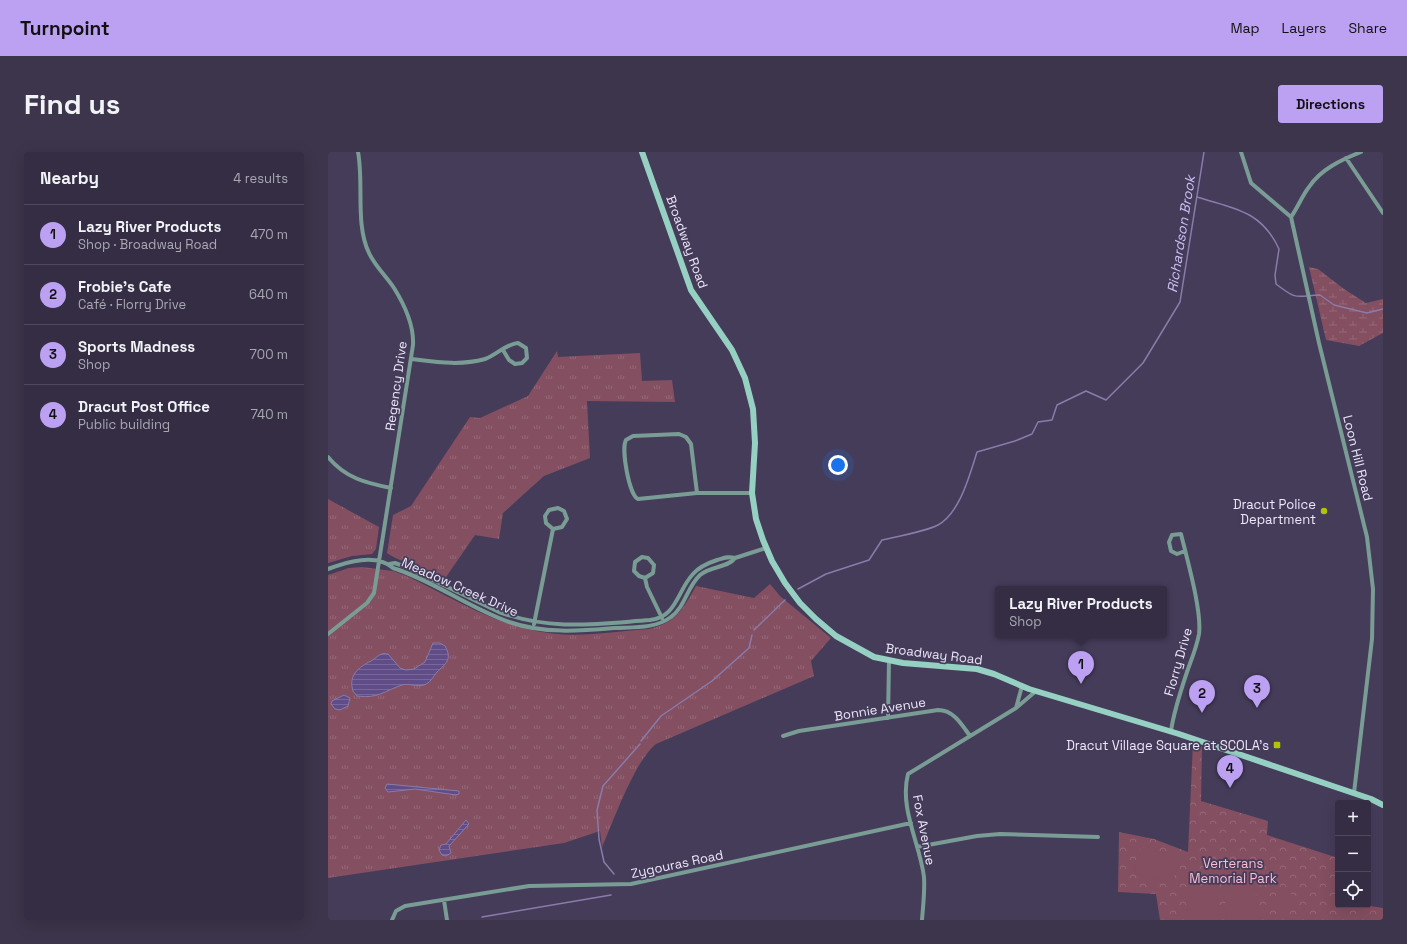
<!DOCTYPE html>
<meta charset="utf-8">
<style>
:root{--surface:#342d44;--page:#3c354b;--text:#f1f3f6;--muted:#a9a8b2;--line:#4e495d;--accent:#bca0f2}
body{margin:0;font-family:"Space Grotesk",sans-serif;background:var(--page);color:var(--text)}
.controls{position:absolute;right:12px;bottom:12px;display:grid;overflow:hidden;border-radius:4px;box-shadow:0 4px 16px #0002}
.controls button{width:36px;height:36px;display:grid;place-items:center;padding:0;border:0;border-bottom:1px solid var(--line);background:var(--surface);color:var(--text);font:20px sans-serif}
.you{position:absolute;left:510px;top:313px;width:14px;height:14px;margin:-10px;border:3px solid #fff;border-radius:50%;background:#1a73e8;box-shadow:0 0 0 6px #1a73e833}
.badge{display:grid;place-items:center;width:26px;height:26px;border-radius:50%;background:var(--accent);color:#111;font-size:13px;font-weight:700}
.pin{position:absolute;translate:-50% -33px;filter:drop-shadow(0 1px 2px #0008)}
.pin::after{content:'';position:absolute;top:21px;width:14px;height:12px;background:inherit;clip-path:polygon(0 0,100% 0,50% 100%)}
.popup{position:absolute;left:667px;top:434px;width:172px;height:52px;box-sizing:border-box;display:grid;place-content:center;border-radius:4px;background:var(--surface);filter:drop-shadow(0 1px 3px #0005);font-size:13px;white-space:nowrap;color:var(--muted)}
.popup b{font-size:15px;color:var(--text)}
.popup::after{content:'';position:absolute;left:50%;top:100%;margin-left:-8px;border:8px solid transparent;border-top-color:var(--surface)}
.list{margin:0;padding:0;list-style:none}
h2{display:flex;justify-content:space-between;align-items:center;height:52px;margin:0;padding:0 16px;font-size:17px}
h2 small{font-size:13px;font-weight:400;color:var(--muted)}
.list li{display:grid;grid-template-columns:26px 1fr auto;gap:12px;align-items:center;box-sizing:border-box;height:60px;padding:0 16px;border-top:1px solid var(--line)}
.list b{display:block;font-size:15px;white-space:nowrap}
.list p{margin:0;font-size:13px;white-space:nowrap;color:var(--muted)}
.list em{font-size:13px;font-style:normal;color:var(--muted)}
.icon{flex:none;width:22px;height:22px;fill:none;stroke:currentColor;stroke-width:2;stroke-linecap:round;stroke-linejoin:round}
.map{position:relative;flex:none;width:1055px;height:768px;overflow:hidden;border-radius:4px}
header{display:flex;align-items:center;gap:24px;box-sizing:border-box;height:56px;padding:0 20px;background:var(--accent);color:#111}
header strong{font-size:19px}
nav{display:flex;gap:22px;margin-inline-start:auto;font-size:14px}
.intro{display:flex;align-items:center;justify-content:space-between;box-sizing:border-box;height:96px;padding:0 24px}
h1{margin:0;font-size:28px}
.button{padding:10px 18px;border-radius:4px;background:var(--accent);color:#111;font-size:14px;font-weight:700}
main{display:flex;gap:24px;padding:0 24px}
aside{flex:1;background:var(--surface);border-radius:4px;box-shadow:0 4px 16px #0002}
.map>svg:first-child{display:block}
.grass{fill:url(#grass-tufts)}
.forest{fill:url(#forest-crowns)}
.wetland{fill:url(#wetland-marsh)}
.garden{fill:#834f61}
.water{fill:url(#water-rules);stroke:#8a7baa}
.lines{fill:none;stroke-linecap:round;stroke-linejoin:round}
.stream{stroke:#8a7baa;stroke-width:1.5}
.minor{stroke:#799d94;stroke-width:4}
.secondary{stroke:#95d0c2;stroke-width:6}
.poi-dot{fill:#afc506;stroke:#453c5a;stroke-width:1.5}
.labels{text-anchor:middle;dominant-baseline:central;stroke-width:3.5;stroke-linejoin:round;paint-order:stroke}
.street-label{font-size:13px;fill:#ebe6f9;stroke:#453c5a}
.poi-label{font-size:13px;fill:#ebe6f9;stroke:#453c5a;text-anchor:end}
.park-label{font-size:13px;fill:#fcbed2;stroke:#453c5a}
.water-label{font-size:14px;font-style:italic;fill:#cdbff3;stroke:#453c5a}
</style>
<header>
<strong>Turnpoint</strong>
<nav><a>Map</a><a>Layers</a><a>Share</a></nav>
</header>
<div class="intro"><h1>Find us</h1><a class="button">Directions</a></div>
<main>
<aside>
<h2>Nearby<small>4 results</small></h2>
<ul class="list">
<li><span class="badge">1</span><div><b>Lazy River Products</b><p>Shop · Broadway Road</p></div><em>470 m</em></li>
<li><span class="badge">2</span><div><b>Frobie's Cafe</b><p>Café · Florry Drive</p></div><em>640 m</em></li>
<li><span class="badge">3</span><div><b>Sports Madness</b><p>Shop</p></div><em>700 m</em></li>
<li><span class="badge">4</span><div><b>Dracut Post Office</b><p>Public building</p></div><em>740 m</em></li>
</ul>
</aside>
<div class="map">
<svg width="1055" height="768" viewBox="0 0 1055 768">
<defs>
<pattern id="grass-tufts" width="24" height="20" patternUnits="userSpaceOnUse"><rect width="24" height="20" fill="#834f61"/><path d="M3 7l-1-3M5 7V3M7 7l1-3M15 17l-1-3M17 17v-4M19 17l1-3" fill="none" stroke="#956878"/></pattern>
<pattern id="forest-crowns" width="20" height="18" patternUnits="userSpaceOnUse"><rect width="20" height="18" fill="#834f61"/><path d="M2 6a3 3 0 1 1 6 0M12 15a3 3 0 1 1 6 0" fill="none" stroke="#956878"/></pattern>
<pattern id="wetland-marsh" width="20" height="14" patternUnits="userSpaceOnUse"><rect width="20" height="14" fill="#834f61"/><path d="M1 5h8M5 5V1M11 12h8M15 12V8" fill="none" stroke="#956878"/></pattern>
<pattern id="water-rules" width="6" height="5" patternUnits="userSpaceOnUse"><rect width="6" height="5" fill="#604d88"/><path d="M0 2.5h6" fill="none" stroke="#77679a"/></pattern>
</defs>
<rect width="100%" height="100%" fill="#453c5a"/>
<path class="grass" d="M229,199l1,6 82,-4 2,28 30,-1 3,22 -88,-1 3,57 -46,18 -41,37 -4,26 -24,-4 -31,45c-8,-4 -55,-24 -57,-27l6,-38 18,-9 59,-89 10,1 48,-22z
M0,347l51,28 -3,22 -4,5 -20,2 -24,7z
M34,415l31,4 16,6c45,22 89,50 140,56 32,5 67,-2 100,-4 27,-6 34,-20 47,-43l58,12 16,-14 10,12 51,42 -20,23 3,15 -158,68c-22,18 -42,76 -54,103l-2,-16 -36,12 -236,35v-303l21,-7z"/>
<path class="forest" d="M865,591l9,4 -1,54 67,20 -1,14 71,23v47h26l19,3v12h-223l-4,-26 -38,-2 1,-60 35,7 34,13z"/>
<path class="wetland" d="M981,115l9,2 26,20 22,14 17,-4v34l-24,13 -33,-6z"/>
<path class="garden" d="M813,695l38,11 -7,26 -38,-11z
M926,728l5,40h-32l-4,-37z
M888,732l4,36h-32l-3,-32z
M953,735l9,3 2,12 -8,6 -11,-8z"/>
<path class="water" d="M105,491h7l5,3c8,14 0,18 -8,26 -4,5 -7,11 -13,13 -8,2 -15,-2 -22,0 -18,6 -24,14 -45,11l-4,-5c-5,-16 6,-24 18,-30 7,-4 9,-9 17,-7l12,14 6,2 8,-1 11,-7z
M16,543l6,3 -2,8 -8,4 -5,-1 -4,-5 1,-3z
M59,632l72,7v3l-3,1 -41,-6 -27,3 -3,-4z
M138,668l3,4 -20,22 2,7 -5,3 -4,-1 -3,-5 2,-5 5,-1z"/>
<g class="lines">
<path class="stream" d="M869,45c37,12 64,13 82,52l-4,26 1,9c22,17 19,12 44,11l14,10 33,8 16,-4
M470,437l28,-15 43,-14 13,-20c13,-3 45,-9 56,-15 22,-12 32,-51 39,-73l38,-11 17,-7 6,-12 14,-2 5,-15 29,-14 20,9 37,-37 37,-61 24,-150
M426,478l31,-30
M313,589l20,-25 51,-35 37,-33 3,-13
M286,722l-10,-12 -5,-23 -2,-29 6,-24 37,-42
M154,765l129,-22"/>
<path class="minor" d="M913,0l10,31 40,34 28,126 48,194 6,52 -1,50 -18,154
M1018,6l37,55
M963,65c7,-10 11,-21 18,-30 12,-18 32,-27 52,-35
M83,207c25,3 49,7 74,0 11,-4 21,-15 33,-16l8,5 1,10 -5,5 -7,1 -6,-4 -6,-10
M0,305c17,21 38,26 63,31
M369,341l-6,-49 -5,-7 -7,-3 -46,2 -7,4c-5,9 3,55 12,59l59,-6h55
M61,412l6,-1 11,4 93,45c53,19 96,12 151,8 27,-3 27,-29 43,-46 6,-7 15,-11 24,-14 7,-2 11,-4 18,-2
M0,417c19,-7 48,-16 65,-1 41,13 76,40 116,54 35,12 70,9 106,6 18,-1 40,1 56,-11 14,-10 16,-30 29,-42 10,-9 28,-7 35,-17l31,-10
M317,426l8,-5 1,-8 -6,-7 -6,-1 -7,5 -1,9 5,5 6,2 2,9 15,31
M206,472l19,-95 -7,-6 -1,-7 4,-6 9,-2 6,3 3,8 -5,8 -9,2
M0,482l39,-31 7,-10 39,-248c1,-19 -9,-41 -19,-57 -8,-12 -19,-22 -25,-35 -14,-29 -5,-69 -11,-101
M688,556l6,-22
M560,566l1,-57
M843,579c3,-21 10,-41 17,-62 4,-11 9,-23 11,-35 3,-23 -12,-75 -18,-100l-9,1 -3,7 2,9 6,3 8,-3
M455,584l16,-5 139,-21c16,0 24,15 32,26
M589,695l60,-11 23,-2 98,3
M116,748l3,20
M64,768l4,-9 9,-5 124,-20 102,-2 280,-61
M594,768c1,-14 3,-29 2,-43 -4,-33 -25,-69 -16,-103l108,-66 20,-17"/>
<path class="secondary" d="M314,0l49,138 41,60 13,28 8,31 2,34 -3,50 4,26 7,21 9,21 13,22 15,20 16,16 20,17 38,21 29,6 74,6 17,5 35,15 150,45 192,65 12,6"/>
</g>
<g class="poi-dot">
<circle cx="996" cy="359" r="4"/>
<rect x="945" y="589" width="8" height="8" rx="2"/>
</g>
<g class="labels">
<g class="street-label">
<text transform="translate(359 90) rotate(70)">Broadway Road</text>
<text transform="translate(68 234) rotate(-82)">Regency Drive</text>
<text transform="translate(1030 306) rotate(76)">Loon Hill Road</text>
<text transform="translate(132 435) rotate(24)">Meadow Creek Drive</text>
<text transform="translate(606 502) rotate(7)">Broadway Road</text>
<text transform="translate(850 510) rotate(-74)">Florry Drive</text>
<text transform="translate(552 557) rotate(-9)">Bonnie Avenue</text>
<text transform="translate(596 678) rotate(79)">Fox Avenue</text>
<text transform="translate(349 712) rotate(-12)">Zygouras Road</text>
</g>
<g class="poi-label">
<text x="988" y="352">Dracut Police<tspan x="988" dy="15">Department</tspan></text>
<text x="941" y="593">Dracut Village Square at SCOLA's</text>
</g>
<g class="park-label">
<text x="905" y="711">Verterans<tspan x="905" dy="15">Memorial Park</tspan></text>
</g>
<g class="water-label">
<text transform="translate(853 82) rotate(-81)">Richardson Brook</text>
</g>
</g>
</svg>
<div class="controls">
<button>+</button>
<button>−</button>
<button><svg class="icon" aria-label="locate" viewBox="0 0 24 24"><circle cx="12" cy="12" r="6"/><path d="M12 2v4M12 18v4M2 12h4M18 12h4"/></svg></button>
</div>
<div class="you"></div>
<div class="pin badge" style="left:753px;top:532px">1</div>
<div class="popup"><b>Lazy River Products</b>Shop</div>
<div class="pin badge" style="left:874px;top:561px">2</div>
<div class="pin badge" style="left:929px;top:556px">3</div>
<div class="pin badge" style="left:902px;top:636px">4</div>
</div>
</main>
